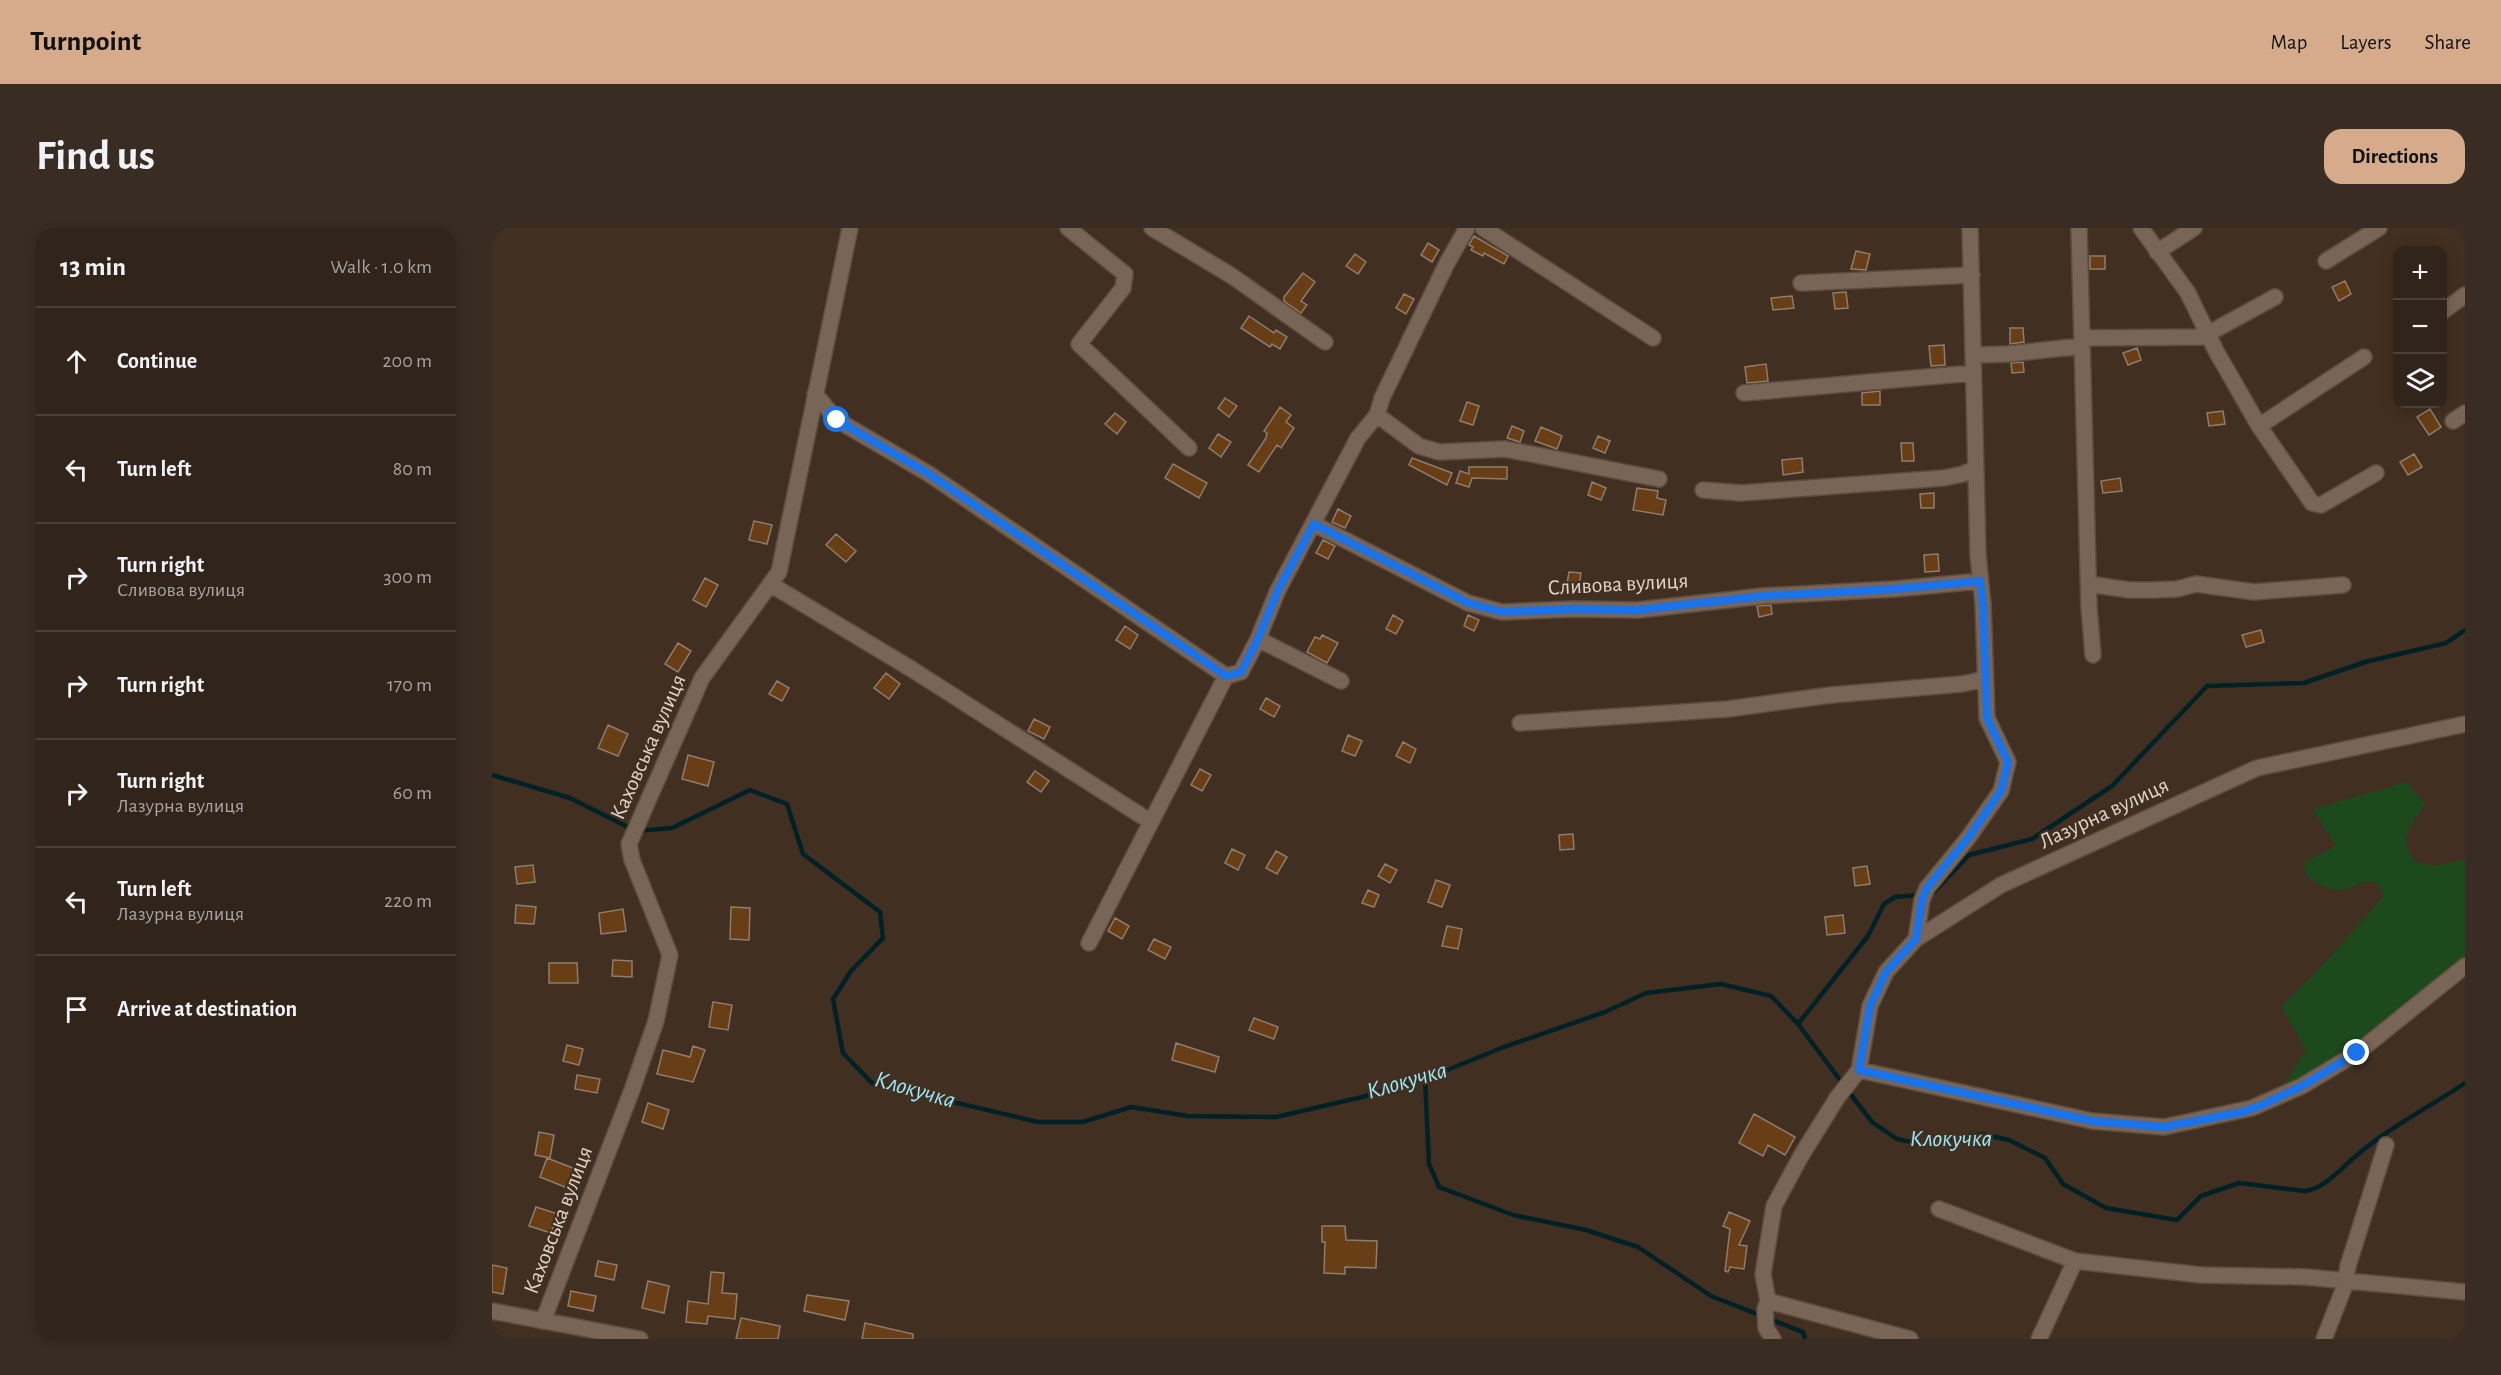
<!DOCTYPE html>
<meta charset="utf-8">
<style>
:root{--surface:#31241a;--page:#392c23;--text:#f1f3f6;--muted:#a8a4a2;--line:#4c4139;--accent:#d6ab8b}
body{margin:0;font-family:"Alegreya Sans",sans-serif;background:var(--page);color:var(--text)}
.controls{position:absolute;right:18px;top:18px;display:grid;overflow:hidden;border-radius:12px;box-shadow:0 3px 15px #0003}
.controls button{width:54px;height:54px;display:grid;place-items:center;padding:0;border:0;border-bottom:2px solid var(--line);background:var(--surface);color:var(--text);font:30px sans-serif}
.stop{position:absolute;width:18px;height:18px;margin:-14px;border:4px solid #1a73e8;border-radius:50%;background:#fff}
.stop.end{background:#1a73e8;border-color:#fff;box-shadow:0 2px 6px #0008}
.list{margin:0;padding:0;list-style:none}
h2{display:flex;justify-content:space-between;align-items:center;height:78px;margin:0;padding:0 24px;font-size:26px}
h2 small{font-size:20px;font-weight:400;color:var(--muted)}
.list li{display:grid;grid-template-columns:39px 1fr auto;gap:18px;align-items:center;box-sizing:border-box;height:108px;padding:0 24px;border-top:2px solid var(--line)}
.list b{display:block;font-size:22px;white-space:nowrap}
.list p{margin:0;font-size:20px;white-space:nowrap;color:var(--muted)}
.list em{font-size:20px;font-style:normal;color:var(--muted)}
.icon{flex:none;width:33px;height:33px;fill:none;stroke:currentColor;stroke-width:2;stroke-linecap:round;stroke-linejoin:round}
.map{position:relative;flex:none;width:1973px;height:1111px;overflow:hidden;border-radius:18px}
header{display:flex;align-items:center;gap:36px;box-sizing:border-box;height:84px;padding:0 30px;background:var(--accent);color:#111}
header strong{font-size:28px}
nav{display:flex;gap:33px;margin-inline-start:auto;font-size:21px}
.intro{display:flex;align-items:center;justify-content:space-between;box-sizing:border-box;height:144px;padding:0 36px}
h1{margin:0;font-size:42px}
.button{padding:15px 27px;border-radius:18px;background:var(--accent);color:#111;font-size:21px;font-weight:700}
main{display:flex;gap:36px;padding:0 36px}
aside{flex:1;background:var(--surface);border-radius:18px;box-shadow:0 3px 15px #0003}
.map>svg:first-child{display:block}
.green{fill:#1c4a1d}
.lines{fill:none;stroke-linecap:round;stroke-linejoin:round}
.stream{stroke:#002126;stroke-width:4.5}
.building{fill:#683e16;stroke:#907c6c;stroke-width:1.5}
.minor-casing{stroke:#5c4d40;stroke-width:18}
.minor{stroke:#796556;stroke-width:15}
.route{stroke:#1a73e8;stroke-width:8}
.labels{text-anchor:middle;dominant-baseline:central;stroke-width:4.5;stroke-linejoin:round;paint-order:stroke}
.street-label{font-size:22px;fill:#e0d5cc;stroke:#413022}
.water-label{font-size:24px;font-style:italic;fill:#9ce9f7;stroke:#413022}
</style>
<header>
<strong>Turnpoint</strong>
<nav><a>Map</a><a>Layers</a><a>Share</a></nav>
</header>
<div class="intro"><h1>Find us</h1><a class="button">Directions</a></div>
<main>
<aside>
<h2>13 min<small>Walk · 1.0 km</small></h2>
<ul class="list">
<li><svg class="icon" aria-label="ahead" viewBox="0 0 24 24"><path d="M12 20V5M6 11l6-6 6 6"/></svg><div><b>Continue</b></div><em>200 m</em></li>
<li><svg class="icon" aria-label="left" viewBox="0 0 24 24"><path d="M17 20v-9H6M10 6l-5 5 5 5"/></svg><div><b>Turn left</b></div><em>80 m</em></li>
<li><svg class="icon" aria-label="right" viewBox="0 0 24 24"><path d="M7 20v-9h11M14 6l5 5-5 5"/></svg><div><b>Turn right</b><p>Сливова вулиця</p></div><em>300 m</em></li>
<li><svg class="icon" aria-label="right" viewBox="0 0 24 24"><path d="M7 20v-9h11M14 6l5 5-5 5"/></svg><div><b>Turn right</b></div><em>170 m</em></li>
<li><svg class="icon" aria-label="right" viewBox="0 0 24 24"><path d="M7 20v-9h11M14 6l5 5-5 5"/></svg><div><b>Turn right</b><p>Лазурна вулиця</p></div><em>60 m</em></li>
<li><svg class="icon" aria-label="left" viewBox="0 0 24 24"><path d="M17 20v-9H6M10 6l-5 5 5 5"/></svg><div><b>Turn left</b><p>Лазурна вулиця</p></div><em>220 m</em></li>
<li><svg class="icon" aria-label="arrive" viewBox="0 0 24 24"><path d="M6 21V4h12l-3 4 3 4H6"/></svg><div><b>Arrive at destination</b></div></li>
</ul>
</aside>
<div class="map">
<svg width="1973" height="1111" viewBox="0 0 1973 1111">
<rect width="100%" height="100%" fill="#413022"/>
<path class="green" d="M1915,554l18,23c-15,21 -27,32 -11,56l19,5 32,-6v115l-89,72 -86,55 -8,-14 24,-38 -25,-44 29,-27 74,-83 -7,-13c-18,-5 -21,7 -37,7 -11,1 -23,-7 -32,-12l-5,-15 33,-17 -23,-37z"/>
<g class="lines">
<path class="stream" d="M0,547l78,23 66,33 36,-3 78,-38 37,14 16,50 77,58 3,26 -32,33 -18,28 10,54 29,30 166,39h45l48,-15 57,9 88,1 86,-20 63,-18 79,-32 101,-35 41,-19 75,-9 50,12 27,28 45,60
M1437,667l3,-1 37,-39 63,-16 80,-53 95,-100 97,-3 61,-21 81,-19 19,-13
M1306,796l70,-88 16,-32 11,-7 25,-2
M933,851l4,85 10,23 74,28 73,15 52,17 73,49 92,36 2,7
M1356,863l24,31 25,17 24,5 61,-10 27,6 36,18 18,26 43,24 71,12 24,-24 38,-13 66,8c16,-2 30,-16 42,-27 35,-33 78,-54 118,-81"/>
</g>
<path class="building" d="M982,8l34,20 -4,8 -20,-11 -1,3 -12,-6 2,-3 -4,-2z
M936,15l11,7 -7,12 -11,-7z
M1364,23l14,3 -4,16 -15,-1z
M863,26l11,8 -8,12 -12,-8z
M1598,28h15v13h-15z
M811,45l12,9 -14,19 6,4 -6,8 -17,-12v-4z
M1853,53l6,13 -12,7 -7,-14z
M1354,64l2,16 -13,1 -2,-16z
M912,66l10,5 -8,15 -10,-6z
M1300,68l2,12 -21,2 -2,-12z
M757,88l25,17 2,-3 11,7 -7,12 -8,-5 -2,3 -29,-19z
M1518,100h13l1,14 -14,2z
M1452,117l1,20 -14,1 -2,-20z
M1645,120l4,12 -13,5 -5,-12z
M1531,134l1,10 -12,1 -1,-10z
M1274,136l2,17 -21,2 -2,-16z
M1388,163v14h-18v-12z
M733,170l12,8 -8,11 -11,-9z
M975,174l12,4 -6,19 -13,-4z
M788,179l11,8 -5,7 8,6 -13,20 -4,-3 -18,27 -11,-7 18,-27 1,-5 -3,-2z
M1938,181l11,18 -12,8 -12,-18z
M1731,183l2,13 -16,2 -2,-13z
M623,185l11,9 -9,12 -12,-10z
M1020,198l12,5 -4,11 -13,-4z
M1049,199l21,9 -5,13 -22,-8z
M726,206l13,8 -10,15 -12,-9z
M1106,208l12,5 -5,12 -12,-5z
M1409,215h12l1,18h-12z
M1922,226l8,13 -14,8 -8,-13z
M920,230l40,15 -5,12 -38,-20z
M1310,230l1,14 -20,3 -1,-15z
M681,236l34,19 -8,15 -34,-20z
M977,239h38v12l-35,-1 -3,9 -13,-4 4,-12 9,3z
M1628,250l2,13 -19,2 -2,-12z
M1100,254l14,6 -5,12 -13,-5z
M1145,260l21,3 -1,7 9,2 -3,15 -30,-5z
M1442,265v15h-13l-1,-14z
M846,281l13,7 -6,12 -13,-6z
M262,293l18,4 -5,19 -18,-4z
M344,306l20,17 -10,11 -20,-17z
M831,312l12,6 -7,13 -12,-6z
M1446,326l1,17 -14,1 -1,-17z
M1077,344l12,1 -2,13 -12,-2z
M213,350l13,7 -12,22 -13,-7z
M1279,377l1,9 -13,3 -2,-11z
M901,387l10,6 -7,13 -10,-5z
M976,387l11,5 -5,11 -10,-5z
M633,398l13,9 -8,14 -14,-9z
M1769,402l3,12 -18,5 -4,-12z
M830,407l16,8 -11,20 -20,-11 8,-15 5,2z
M186,415l13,8 -13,21 -13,-8z
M394,445l14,11 -11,15 -15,-11z
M285,453l12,7 -7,13 -13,-7z
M774,470l14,8 -6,11 -14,-8z
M542,491l16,8 -6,12 -16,-8z
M116,497l20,9 -10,22 -20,-8z
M856,507l14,6 -7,15 -13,-5z
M911,514l13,7 -6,14 -14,-7z
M196,527l26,7 -6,24 -26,-7z
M708,541l11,6 -9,16 -11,-6z
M543,543l14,10 -8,11 -14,-10z
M1081,606l1,15 -14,1 -1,-15z
M740,621l13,6 -7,15 -13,-7z
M784,623l11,6 -10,17 -11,-6z
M893,636l12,6 -7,13 -12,-7z
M41,637l2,17 -18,2 -2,-17z
M1375,638l3,18 -15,2 -2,-18z
M944,652l14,5 -8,22 -14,-5z
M876,662l11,5 -5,12 -12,-4z
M24,677l20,2 -2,17 -19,-1z
M239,679l19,1 -1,32 -19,-1z
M131,681l3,22 -25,3 -2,-21z
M1351,687l2,18 -18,2 -2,-18z
M623,690l14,8 -7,13 -14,-8z
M955,698l15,3 -4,20 -16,-3z
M662,711l17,8 -6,12 -17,-9z
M121,732l19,1v16l-20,-1z
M57,735h28l1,20h-29z
M221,774l19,3 -4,25 -19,-3z
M762,790l24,9 -4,12 -25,-9z
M684,815l43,14 -4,15 -43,-12z
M75,817l16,4 -4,16 -16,-4z
M201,818l12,4 -12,32 -36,-8 6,-24 27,7z
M85,847l23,4 -3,14 -22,-4z
M156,875l21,7 -6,19 -21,-7z
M1262,886l41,23 -10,18 -17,-10 -5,11 -24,-13z
M47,904l15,3 -4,23 -15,-3z
M55,930l31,12 -8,19 -30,-12z
M44,979l22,7 -7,19 -22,-7z
M1237,984l21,9 -11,24 8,1 -3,23 -14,-2 -2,5 -3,-1 5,-42 -7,-3z
M830,998h23l1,14 31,1 -1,27 -31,-1v7l-21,-1 1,-31h-3z
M106,1033l19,4 -3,15 -19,-4z
M0,1037l15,3 -4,26 -11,-2z
M219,1044l13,1 -2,20 15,1 -2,25 -27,-3 -1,8 -21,-2 2,-21 20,3z
M156,1053l21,5 -5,27 -22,-5z
M79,1063l25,5 -3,15 -25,-5z
M315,1067l42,6 -4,19 -41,-9z
M249,1090l39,8 -2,13h-42z
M373,1095l48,11v5h-51z"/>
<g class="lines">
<defs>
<path id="minor" d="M576,0l57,46 -2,14 -44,56 110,104
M660,0l80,48 93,66
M991,0l170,110
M1587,0l10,379 4,48
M1649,0l47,65 28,58 43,75 53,77 9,2 55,-32
M1665,24l37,-24
M1834,33l53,-33
M1309,55l171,-8
M1950,84l23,-17
M1590,110l120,-1 73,-40
M1481,127l35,-1 74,-8
M1252,165l229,-20
M323,166l22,26 92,54 297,202 15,-4 17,-33 20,-49 80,-152 19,-23 5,-17 65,-135 20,-35
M885,187l42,31 20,6 66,-3 154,30
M1961,193l12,-8
M1767,198l105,-69
M1211,262l38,3 203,-15 19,-4 13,-6
M822,296l154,79 34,9 72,-3 64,1 125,-14 132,-7 85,-8
M278,356l143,86 238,152
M1597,356l40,6h25l23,-1 19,-5 58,8 89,-7
M766,411l83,42
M1028,495l208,-14 103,-14 131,-11 23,-5
M1424,711l6,-39 5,-12 41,-50 33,-47 7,-29 -21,-44 -4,-114 -5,-49 -8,-327
M597,715l137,-267
M1367,842l11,-64 16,-34 30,-33 85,-54 256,-117 208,-44
M1447,981l136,52 126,14 105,2 159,15
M1276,1073l142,38
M0,1083l148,28
M51,1093l89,-231 24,-69 14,-66 -38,-95 -3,-16 73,-166 77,-106 71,-344
M1281,1111l-7,-11 -1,-19 3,-8 -5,-27 11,-68 27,-50 36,-58 22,-28 233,51 72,6 88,-19 50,-22 55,-33 108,-87
M1547,1111l36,-78
M1832,1111l21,-54 3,-19 38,-121"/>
</defs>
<use href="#minor" class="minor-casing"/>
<use href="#minor" class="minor"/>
</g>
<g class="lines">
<path class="route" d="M345,192l92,54 297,202 15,-4 17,-33 20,-49 36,-66 154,79 34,9 72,-3 64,1 125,-14 132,-7 85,-8 3,23 4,114 21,44 -7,29 -33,47 -41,50 -5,12 -6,39 -30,33 -16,34 -11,64 233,51 72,6 78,-15 20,-7 40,-19 55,-33"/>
</g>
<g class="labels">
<g class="street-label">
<text transform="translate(1126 356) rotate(-3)">Сливова вулиця</text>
<text transform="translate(156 519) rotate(-66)">Каховська вулиця</text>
<text transform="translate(1612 585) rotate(-25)">Лазурна вулиця</text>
<text transform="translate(66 992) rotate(-69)">Каховська вулиця</text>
</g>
<g class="water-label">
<text transform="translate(915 853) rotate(-16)">Клокучка</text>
<text transform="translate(423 862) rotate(16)">Клокучка</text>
<text x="1459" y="911">Клокучка</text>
</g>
</g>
</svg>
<div class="controls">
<button>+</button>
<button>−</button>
<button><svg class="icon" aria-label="layers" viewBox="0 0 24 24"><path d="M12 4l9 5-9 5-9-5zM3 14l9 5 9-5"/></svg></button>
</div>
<div class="stop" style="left:345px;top:192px"></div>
<div class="stop end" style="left:1865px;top:825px"></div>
</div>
</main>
